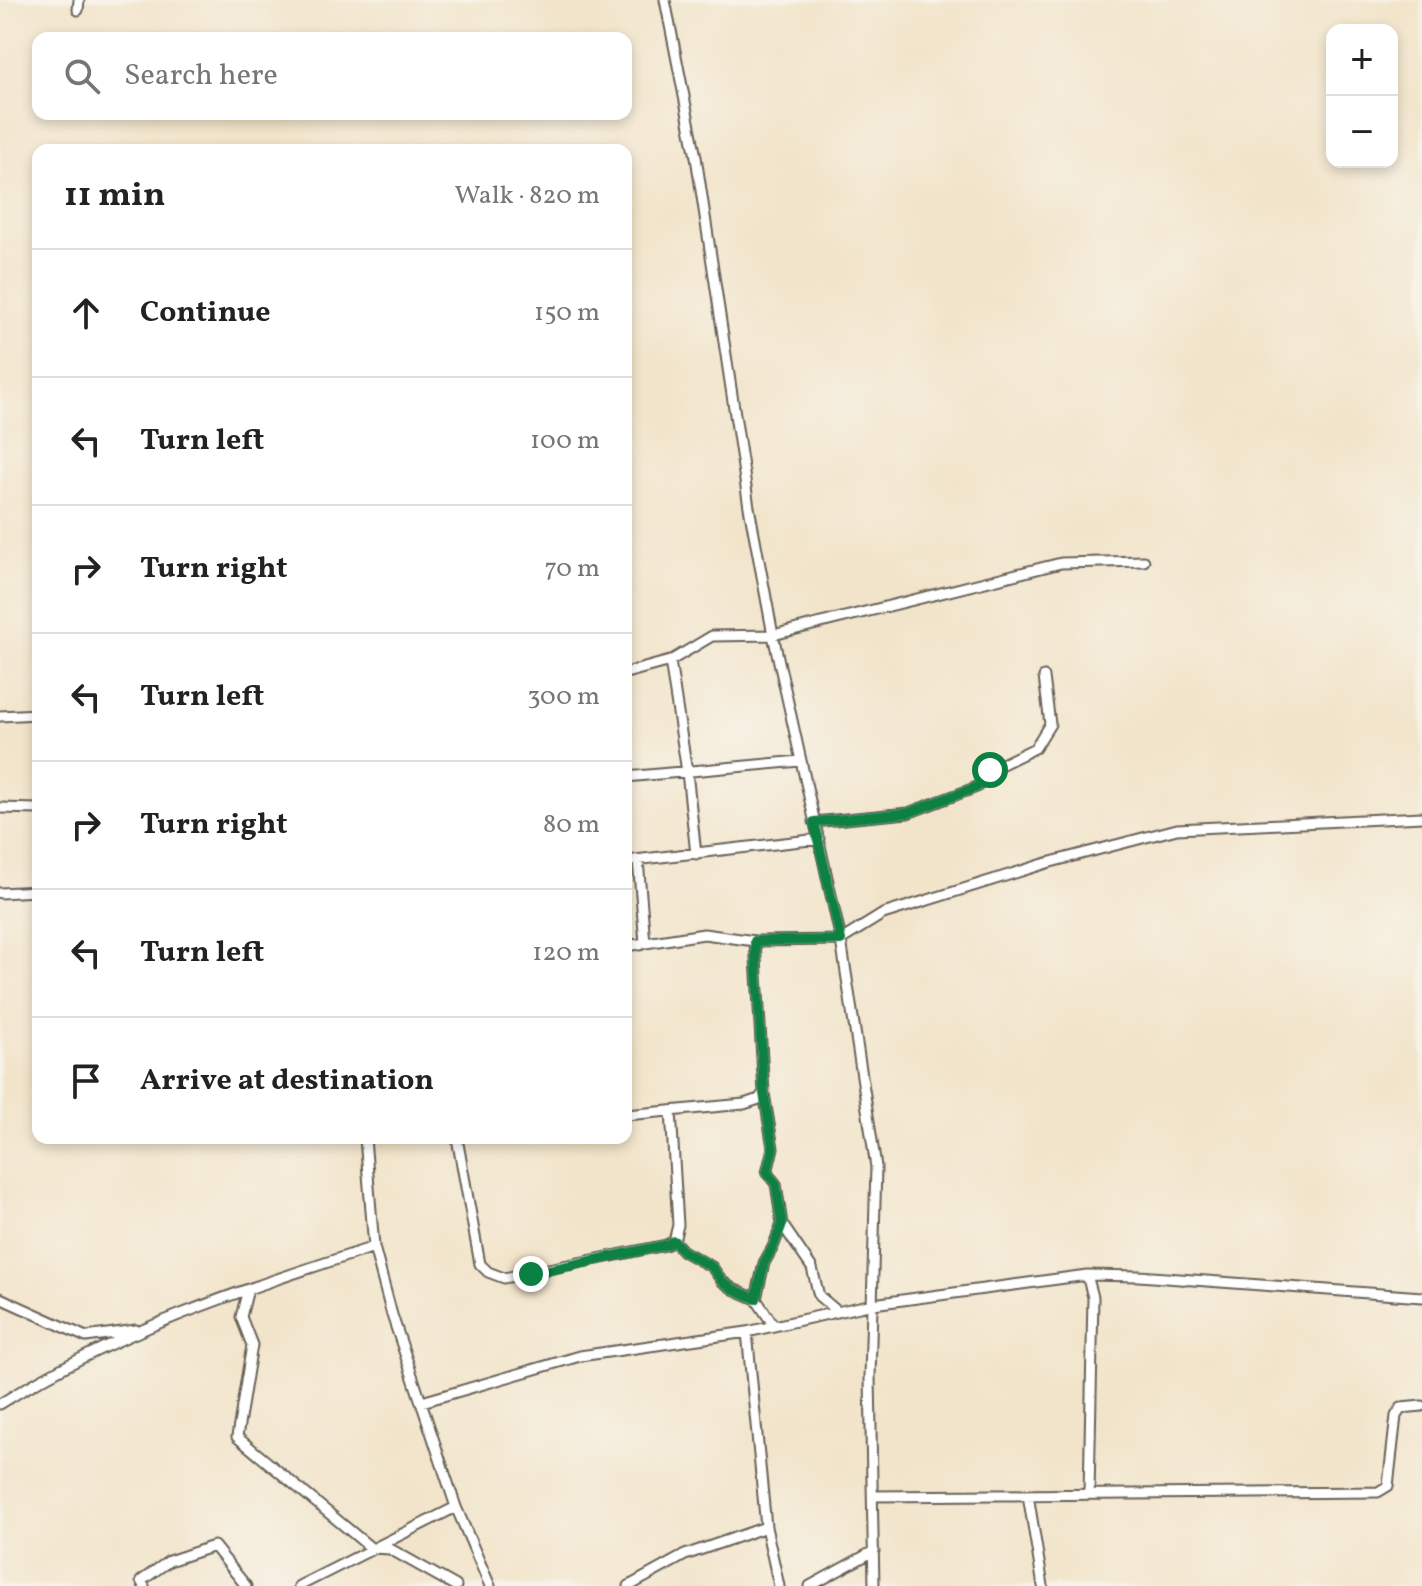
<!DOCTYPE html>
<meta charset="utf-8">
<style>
:root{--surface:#fff;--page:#f2f2f2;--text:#222;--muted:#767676;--line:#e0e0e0}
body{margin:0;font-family:Vollkorn,serif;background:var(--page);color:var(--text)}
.controls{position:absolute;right:24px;top:24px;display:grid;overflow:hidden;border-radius:16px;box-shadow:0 4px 12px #0003}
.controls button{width:72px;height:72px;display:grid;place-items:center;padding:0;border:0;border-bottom:2px solid var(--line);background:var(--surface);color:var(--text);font:40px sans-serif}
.stop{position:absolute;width:24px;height:24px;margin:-18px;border:6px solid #0b8043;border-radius:50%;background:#fff}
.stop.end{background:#0b8043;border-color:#fff;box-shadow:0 2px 8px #0008}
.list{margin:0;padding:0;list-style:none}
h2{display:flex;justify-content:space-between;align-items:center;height:104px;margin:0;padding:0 32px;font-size:34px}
h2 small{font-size:26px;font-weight:400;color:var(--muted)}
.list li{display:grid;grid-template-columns:52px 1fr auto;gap:24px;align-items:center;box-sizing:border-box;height:128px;padding:0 32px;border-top:2px solid var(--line)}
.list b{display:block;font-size:30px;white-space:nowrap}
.list em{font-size:26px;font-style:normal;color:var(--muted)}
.icon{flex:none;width:44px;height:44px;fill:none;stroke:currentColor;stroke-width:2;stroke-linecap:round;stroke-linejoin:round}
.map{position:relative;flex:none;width:1422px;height:1586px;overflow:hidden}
.search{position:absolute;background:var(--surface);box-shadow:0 4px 12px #0003;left:32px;top:32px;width:600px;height:88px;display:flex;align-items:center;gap:20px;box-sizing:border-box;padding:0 28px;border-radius:16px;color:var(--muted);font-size:30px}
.panel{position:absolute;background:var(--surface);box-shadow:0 4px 12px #0003;left:32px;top:144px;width:600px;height:1000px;border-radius:16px}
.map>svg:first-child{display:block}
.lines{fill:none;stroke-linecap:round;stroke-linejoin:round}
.minor-casing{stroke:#676259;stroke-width:13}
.minor{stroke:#fff;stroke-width:9}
.route{stroke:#0b8043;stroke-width:10}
</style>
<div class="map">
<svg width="1422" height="1586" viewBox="0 0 1422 1586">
<rect width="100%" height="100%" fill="#f7f3e8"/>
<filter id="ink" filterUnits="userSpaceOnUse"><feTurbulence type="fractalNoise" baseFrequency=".0125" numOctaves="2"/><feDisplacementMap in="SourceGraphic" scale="16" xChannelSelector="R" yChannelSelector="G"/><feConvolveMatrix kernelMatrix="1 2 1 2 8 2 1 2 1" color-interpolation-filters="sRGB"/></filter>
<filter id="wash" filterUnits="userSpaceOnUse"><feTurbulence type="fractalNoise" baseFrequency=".006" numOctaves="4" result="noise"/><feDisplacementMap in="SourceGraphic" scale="32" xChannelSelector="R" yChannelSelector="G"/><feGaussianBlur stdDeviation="1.8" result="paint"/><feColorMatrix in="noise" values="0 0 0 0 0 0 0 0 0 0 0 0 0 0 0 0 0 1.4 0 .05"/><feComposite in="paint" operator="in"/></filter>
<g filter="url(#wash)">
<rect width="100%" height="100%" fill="#f2e4ca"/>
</g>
<g filter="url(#ink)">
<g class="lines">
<defs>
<path id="minor" d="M665,0l31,157 53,350 24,128 68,305 35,227 -6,210 4,209
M78,10l1,-10
M670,661l17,111 9,82
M626,673l44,-12 42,-25 61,-1 288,-72 83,-2
M0,716l38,-2
M626,777l174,-16
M0,808l38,1
M814,822l94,-9 69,-26 13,-17 45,-22 15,-24 -6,-47
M638,860l7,83 -5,2
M626,861l193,-22
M0,893l38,-2
M626,946l78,-12 51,7 86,-1 42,-26 164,-51 130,-34 245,-12
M764,1093l9,55 -6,25 9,11 6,40 30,44 7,28 19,16
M626,1115l118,-11 15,-5 5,-6 -9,-152
M365,1138l9,109 18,68 64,192 34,79
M457,1138l23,126 8,8 16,6 162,-33 8,-4 4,-16 -7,-114
M674,1241l9,10 29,16 10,14 11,8 23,10
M1087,1275l6,22 -4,197
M248,1289l-7,28 11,28 -15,92 134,111 19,1 66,37
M0,1298l86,39 50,-7
M774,1326l-18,-27 8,-36 9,-16 9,-23
M747,1332l19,195 13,59
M422,1402l158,-46 167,-24 126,-28 214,-29 52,1 283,21
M0,1404c115,-73 245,-115 374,-157
M1028,1495l15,91
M873,1496l505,-4 10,-6 8,-70 5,-8 21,-2
M144,1586l-3,-5 28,-20 45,-15 32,40
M299,1586l157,-79
M629,1586l56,-31 81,-28
M810,1586l64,-35"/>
</defs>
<use href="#minor" class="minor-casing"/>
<use href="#minor" class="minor"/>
</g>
</g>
<g class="lines" filter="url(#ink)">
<path class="route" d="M531,1274l135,-29 8,-4 9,10 29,16 10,14 11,8 23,10 8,-36 9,-16 9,-23 -6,-40 -9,-11 6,-25 -9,-55 -9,-152 86,-1 -27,-118 94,-9 69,-26 13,-17"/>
</g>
</svg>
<div class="controls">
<button>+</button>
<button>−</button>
</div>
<div class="stop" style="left:990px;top:770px"></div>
<div class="stop end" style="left:531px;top:1274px"></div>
<div class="search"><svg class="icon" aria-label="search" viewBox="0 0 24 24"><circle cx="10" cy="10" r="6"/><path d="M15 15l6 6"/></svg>Search here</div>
<section class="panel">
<h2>11 min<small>Walk · 820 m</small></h2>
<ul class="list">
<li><svg class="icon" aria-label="ahead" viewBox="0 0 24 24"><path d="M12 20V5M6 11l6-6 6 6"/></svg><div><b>Continue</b></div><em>150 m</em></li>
<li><svg class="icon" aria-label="left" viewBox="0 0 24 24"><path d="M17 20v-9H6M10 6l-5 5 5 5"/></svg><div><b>Turn left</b></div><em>100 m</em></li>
<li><svg class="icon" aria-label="right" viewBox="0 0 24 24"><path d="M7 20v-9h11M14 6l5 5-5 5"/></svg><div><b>Turn right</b></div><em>70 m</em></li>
<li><svg class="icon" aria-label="left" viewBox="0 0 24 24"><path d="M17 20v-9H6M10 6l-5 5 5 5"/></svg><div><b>Turn left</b></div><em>300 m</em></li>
<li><svg class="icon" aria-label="right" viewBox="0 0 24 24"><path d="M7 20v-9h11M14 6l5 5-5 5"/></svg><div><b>Turn right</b></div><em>80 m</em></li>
<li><svg class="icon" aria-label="left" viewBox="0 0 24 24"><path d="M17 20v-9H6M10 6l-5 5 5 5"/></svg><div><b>Turn left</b></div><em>120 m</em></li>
<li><svg class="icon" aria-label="arrive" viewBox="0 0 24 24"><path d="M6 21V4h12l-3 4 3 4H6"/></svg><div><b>Arrive at destination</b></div></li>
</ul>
</section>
</div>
